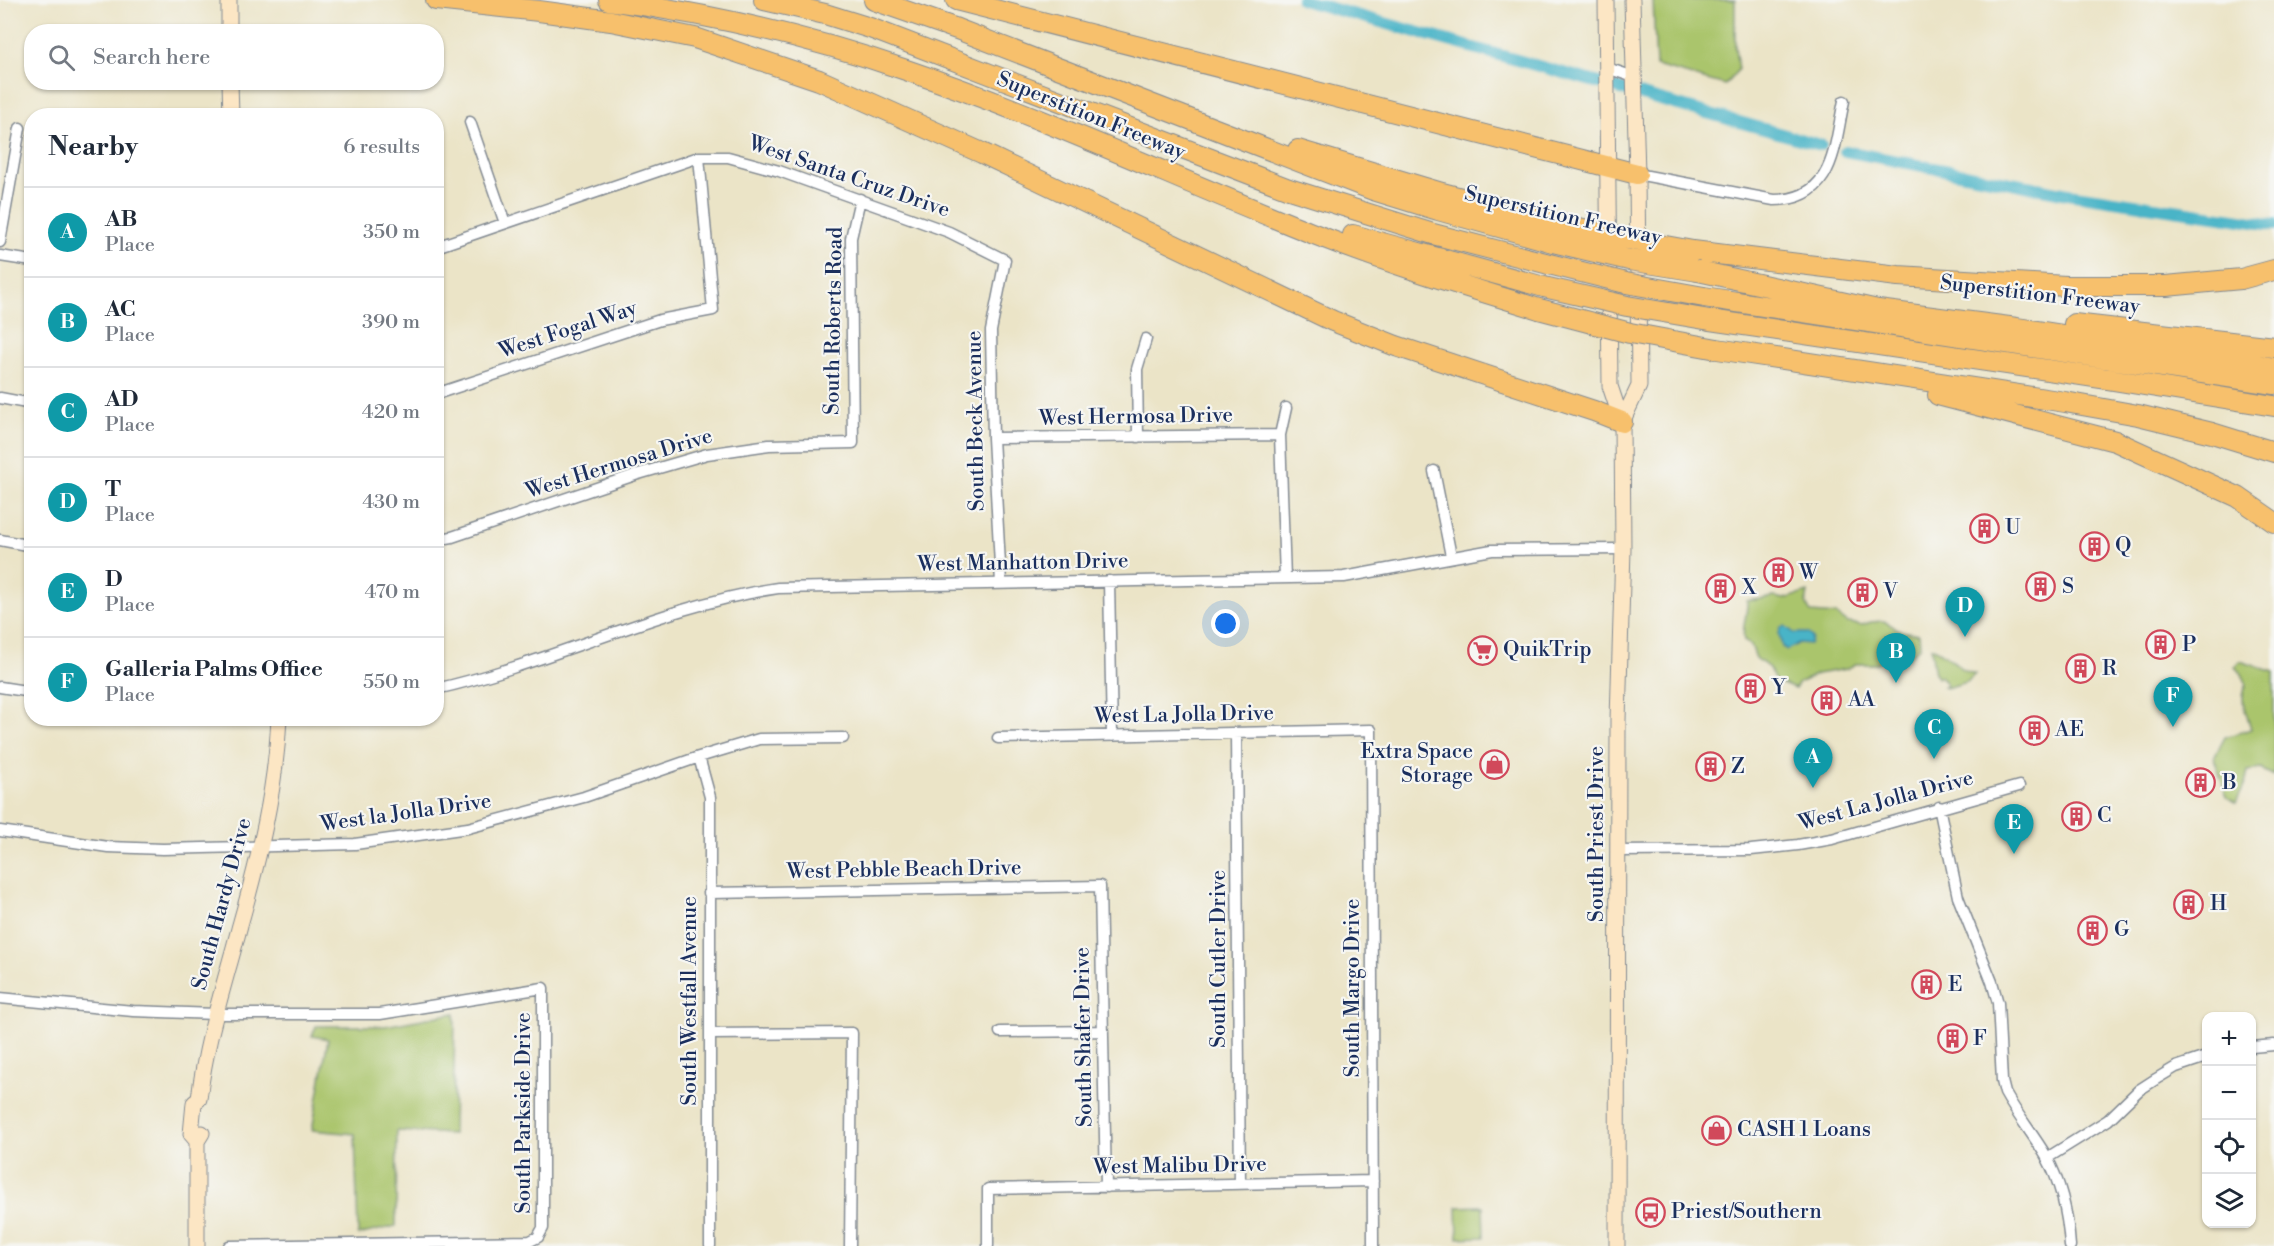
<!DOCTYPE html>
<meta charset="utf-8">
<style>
:root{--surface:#fff;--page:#f6f6f7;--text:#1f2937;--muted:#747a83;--line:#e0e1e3;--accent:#d1495b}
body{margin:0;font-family:"Libre Bodoni",serif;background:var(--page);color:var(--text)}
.controls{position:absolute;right:18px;bottom:18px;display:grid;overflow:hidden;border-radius:12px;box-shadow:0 2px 4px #0004}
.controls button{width:54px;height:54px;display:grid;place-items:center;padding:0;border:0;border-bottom:2px solid var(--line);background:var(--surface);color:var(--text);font:30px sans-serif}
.you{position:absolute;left:1226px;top:624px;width:21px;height:21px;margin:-15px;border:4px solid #fff;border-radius:50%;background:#1a73e8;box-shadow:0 0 0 9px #1a73e833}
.badge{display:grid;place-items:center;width:39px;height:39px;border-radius:50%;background:var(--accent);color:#fff;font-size:20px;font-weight:700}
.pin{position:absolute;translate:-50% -50px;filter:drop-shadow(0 2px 3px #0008)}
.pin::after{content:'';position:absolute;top:32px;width:21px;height:18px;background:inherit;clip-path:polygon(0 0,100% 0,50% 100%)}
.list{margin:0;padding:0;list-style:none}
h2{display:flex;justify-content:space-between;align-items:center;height:78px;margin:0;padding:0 24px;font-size:26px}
h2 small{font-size:20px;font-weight:400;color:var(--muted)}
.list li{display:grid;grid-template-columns:39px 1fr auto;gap:18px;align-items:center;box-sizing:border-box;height:90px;padding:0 24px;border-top:2px solid var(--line)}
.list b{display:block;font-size:22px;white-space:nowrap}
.list p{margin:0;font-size:20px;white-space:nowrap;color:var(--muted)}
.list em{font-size:20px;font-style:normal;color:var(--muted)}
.icon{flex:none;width:33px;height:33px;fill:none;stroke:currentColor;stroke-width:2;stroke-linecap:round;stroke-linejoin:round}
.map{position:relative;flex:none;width:2274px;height:1246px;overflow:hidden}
.search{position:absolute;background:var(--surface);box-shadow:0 2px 4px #0004;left:24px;top:24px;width:420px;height:66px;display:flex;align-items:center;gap:15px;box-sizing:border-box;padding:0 21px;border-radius:24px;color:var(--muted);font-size:22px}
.panel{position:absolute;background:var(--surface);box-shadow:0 2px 4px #0004;left:24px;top:108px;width:420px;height:618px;border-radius:24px}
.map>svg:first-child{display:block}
.green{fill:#aac56c;stroke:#627a65;stroke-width:1.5}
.water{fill:#49b4c7;stroke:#327292;stroke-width:1.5}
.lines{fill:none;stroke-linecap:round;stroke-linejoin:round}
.canal{stroke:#49b4c7;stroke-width:12}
.street-casing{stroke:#838a92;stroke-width:13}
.secondary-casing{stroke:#838a92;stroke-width:17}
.highway-casing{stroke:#838a92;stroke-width:22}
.street{stroke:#fff;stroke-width:10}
.secondary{stroke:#fce6c4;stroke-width:15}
.highway{stroke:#f7c06c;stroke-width:20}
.highway-bridge-casing{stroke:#838a92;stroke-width:22;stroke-linecap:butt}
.highway-bridge{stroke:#f7c06c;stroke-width:20}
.labels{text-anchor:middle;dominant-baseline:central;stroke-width:4.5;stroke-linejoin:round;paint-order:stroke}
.street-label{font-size:21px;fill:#1b2f5e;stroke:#f6f6f2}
.poi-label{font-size:21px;fill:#1b2f5e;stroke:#f6f6f2;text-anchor:start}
</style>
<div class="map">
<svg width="2274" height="1246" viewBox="0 0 2274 1246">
<rect width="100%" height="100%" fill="#f6f6f2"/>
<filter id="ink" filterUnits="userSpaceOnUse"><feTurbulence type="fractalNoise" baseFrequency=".0167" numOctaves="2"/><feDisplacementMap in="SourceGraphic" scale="12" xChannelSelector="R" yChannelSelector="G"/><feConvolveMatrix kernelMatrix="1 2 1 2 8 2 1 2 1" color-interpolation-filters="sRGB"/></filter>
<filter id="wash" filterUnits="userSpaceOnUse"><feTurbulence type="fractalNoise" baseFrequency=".008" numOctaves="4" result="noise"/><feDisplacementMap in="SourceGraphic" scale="24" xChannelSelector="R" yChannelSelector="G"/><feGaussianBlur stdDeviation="1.35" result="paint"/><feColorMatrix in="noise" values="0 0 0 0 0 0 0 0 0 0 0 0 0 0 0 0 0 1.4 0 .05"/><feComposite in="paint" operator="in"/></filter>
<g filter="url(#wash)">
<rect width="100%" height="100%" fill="#ebe4c7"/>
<path class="green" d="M1653,0h82v47l3,23 -13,15 -69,-19z
M1808,592l-2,11 5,10 26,2 11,8 14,2 9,-3 13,-1 17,10 18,3 1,12 -12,12 -22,1 -12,5h-19l-8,5 -30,5 -18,9 -4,6 -20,-8 -6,-13 -13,-10 -5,-13 -7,-4c-3,-15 4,-27 3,-40l27,-4 10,2z
M1931,647c18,6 26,23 44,27l-8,8 -21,6 -3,-1 4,-2 -7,-9 -3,2c-5,-10 -4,-22 -6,-31z
M2240,661l34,11v104l-13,-7 -13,2 -3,13 -9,19 -9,-6 -13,-39 11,-21 26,-8c-4,-15 -13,-30 -4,-44l-4,-9 -8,-9z
M455,1013l-2,121 -56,-3 -1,95 -38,9 -3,-101 -43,-4 16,-91 -16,-3 4,-10h69z
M1483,1206l1,31 -26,1 -1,-31z"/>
<path class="water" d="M1785,626l9,7c8,1 13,-3 18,5l-2,6 -11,-1 -12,7 -5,-3 -3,-14 2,-6z"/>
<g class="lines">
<path class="canal" d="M1302,0l519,145
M1845,151l223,43 206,31"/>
</g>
</g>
<g filter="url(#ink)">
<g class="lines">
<defs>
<path id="street" d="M1607,68l27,9
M470,122l35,101
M1637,174l137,26c61,0 60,-54 70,-99
M0,242l20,-114
M436,247l263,-90h29l51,14 170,61 56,28 -14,71 2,107 8,145
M0,256l32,5
M436,394l224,-74 53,-10 -14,-153
M0,398l32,6
M1138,437l-1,-68 9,-30
M993,438l287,-3
M1434,471l17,85
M0,540l32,6
M436,540l16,-3 183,-62 72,-21 62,-9 84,-2 -2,-205 9,-39
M1285,578l-5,-143 6,-27
M1109,581l3,155
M0,687l32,5
M436,689c116,-26 226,-84 342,-101l566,-11 148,-27 131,-1
M1236,734l4,450
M998,738l373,-8 2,516
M699,757l11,40v449
M1939,807l19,90 34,85 6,21 4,78 3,12c12,22 28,41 41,63 15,27 22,59 24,90
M0,831l108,16 55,2 192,-5 113,-16 116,-31 115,-40 60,-18 84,-1
M1619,851l132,-1 47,-5 34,-6 187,-53
M709,893l391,-7 6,301
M0,998l133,13 82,3h165l163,-26v240l-5,9 -8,4 -301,5
M1000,1032l103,-1
M710,1034l142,-1 -2,213
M2252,1047l22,-2
M2047,1158l61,-38 31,-30 17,-11 20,-12 30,-10
M988,1246v-57l385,-8"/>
<path id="secondary" d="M229,0v32
M1606,0l4,386 12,36 1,127 -5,171 -1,526
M230,82l1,34
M1622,422l17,-36 -2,-212 -5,-174
M197,1141l-6,-7 3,-31 5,-4c7,-60 26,-116 41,-174 19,-67 36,-136 39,-207
M197,1246v-105l5,-8"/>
<path id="highway" d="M436,0l103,11 72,10 84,17 124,42 163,73 351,168 63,25 198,65 28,11
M609,0c101,14 201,37 297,70 139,47 272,110 408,164 74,29 149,52 225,75
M764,0l61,14 45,14 419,161 144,45 116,30
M874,0l83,29 416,161 65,20 115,32
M956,0l681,174
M1298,150l144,43 115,30
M1353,235l191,52
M1693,251l205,25 168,10h100l75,-7 33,-9
M1698,271l180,39 139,18 257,40
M1704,297l570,87
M1710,320l398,59 166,27
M2074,324l200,23
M1717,349l348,53 73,13 74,18 62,19
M1938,395l177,46 123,56 36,25"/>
</defs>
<use href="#street" class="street-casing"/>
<use href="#secondary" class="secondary-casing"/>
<use href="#highway" class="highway-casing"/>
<use href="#street" class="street"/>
<use href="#secondary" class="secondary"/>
<use href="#highway" class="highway"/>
<defs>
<path id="highway-bridge" d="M1557,223l70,16 66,12
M1553,242l76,18 69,11
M1549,264l77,19 78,14
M1544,287l83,19 83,14
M1539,309l91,24 87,16"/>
</defs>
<use href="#highway-bridge" class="highway-bridge-casing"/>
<use href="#highway-bridge" class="highway-bridge"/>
</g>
</g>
<defs>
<symbol id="building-ring" viewBox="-11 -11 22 22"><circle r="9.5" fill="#f6f6f2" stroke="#d1495b" stroke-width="1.5"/><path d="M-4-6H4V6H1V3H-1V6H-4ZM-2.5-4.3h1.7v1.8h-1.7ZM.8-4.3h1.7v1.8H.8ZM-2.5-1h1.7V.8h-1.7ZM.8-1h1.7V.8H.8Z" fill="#d1495b"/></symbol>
<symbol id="supermarket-ring" viewBox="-11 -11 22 22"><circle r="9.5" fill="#f6f6f2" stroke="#d1495b" stroke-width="1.5"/><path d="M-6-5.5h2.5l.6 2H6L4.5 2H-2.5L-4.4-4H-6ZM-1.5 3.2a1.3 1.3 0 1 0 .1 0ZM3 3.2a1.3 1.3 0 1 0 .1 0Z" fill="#d1495b"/></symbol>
<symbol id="shop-ring" viewBox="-11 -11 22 22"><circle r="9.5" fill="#f6f6f2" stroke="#d1495b" stroke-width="1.5"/><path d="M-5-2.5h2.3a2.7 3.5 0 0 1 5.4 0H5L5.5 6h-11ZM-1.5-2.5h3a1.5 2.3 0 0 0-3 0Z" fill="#d1495b"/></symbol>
<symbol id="bus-ring" viewBox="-11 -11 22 22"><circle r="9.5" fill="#f6f6f2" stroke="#d1495b" stroke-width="1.5"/><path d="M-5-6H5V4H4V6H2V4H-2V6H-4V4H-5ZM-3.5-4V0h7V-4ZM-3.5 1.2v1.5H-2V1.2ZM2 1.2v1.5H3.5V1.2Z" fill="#d1495b"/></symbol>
</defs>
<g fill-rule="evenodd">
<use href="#building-ring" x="1968" y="512" width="33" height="33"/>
<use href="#building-ring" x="2078" y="530" width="33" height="33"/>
<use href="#building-ring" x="1762" y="556" width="33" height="33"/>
<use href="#building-ring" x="2024" y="570" width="33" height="33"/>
<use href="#building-ring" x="1704" y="572" width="33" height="33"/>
<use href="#building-ring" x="1846" y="576" width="33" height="33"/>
<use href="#building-ring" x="2144" y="628" width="33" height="33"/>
<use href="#supermarket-ring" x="1466" y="634" width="33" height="33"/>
<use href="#building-ring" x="2064" y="652" width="33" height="33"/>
<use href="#building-ring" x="1734" y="672" width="33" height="33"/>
<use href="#building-ring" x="1810" y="684" width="33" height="33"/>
<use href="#building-ring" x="2018" y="714" width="33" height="33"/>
<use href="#shop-ring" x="1478" y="748" width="33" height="33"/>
<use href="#building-ring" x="1694" y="750" width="33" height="33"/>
<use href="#building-ring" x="2184" y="766" width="33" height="33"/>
<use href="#building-ring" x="2060" y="800" width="33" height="33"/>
<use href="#building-ring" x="2172" y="888" width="33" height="33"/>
<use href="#building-ring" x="2076" y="914" width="33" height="33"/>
<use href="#building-ring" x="1910" y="968" width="33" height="33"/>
<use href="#building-ring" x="1936" y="1022" width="33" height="33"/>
<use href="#shop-ring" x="1700" y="1114" width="33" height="33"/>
<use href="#bus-ring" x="1634" y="1196" width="33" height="33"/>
</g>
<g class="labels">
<g class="street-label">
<text transform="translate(1091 116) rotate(22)">Superstition Freeway</text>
<text transform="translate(849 177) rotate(19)">West Santa Cruz Drive</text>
<text transform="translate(1563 216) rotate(13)">Superstition Freeway</text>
<text transform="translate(2040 295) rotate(7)">Superstition Freeway</text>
<text transform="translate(834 321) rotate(-89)">South Roberts Road</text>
<text transform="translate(568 330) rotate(-18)">West Fogal Way</text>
<text transform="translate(1136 417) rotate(-1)">West Hermosa Drive</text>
<text transform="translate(976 421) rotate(-91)">South Beck Avenue</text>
<text transform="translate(619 464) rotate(-17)">West Hermosa Drive</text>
<text transform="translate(1023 563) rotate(-1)">West Manhatton Drive</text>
<text transform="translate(1184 715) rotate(-1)">West La Jolla Drive</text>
<text transform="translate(1886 801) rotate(-15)">West La Jolla Drive</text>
<text transform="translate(406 813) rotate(-8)">West la Jolla Drive</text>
<text transform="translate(1597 834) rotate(-90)">South Priest Drive</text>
<text transform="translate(904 870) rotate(-1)">West Pebble Beach Drive</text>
<text transform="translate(222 904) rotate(-75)">South Hardy Drive</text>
<text transform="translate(1219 959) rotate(-90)">South Cutler Drive</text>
<text transform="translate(1353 988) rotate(-90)">South Margo Drive</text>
<text transform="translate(690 1001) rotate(-90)">South Westfall Avenue</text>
<text transform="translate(1084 1037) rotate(-91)">South Shafer Drive</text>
<text transform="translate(524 1113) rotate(-90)">South Parkside Drive</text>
<text transform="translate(1180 1166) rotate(-1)">West Malibu Drive</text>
</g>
<g class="poi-label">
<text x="2005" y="528">U</text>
<text x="2115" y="546">Q</text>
<text x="1799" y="573">W</text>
<text x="2062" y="587">S</text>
<text x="1742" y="588">X</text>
<text x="1883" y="592">V</text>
<text x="2182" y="645">P</text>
<text x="1503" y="650">QuikTrip</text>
<text x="2102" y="669">R</text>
<text x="1772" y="688">Y</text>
<text x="1848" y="700">AA</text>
<text x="2055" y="730">AE</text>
<text x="1473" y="752" text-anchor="end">Extra Space<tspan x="1473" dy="24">Storage</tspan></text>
<text x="1731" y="767">Z</text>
<text x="2222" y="783">B</text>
<text x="2097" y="816">C</text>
<text x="2210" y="904">H</text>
<text x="2114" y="930">G</text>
<text x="1948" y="985">E</text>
<text x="1973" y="1039">F</text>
<text x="1737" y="1130">CASH 1 Loans</text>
<text x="1671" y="1212">Priest/Southern</text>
</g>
</g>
</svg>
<div class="controls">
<button>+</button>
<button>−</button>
<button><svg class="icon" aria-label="locate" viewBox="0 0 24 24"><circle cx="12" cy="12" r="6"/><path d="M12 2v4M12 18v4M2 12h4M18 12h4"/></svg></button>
<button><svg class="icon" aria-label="layers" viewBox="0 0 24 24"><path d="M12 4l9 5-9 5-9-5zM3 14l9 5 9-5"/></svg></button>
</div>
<div class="you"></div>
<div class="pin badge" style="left:1813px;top:788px;background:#0f9aa8">A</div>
<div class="pin badge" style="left:1896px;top:683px;background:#0f9aa8">B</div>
<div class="pin badge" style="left:1934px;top:759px;background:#0f9aa8">C</div>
<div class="pin badge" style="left:1965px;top:637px;background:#0f9aa8">D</div>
<div class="pin badge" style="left:2014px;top:854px;background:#0f9aa8">E</div>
<div class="pin badge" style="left:2173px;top:727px;background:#0f9aa8">F</div>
<div class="search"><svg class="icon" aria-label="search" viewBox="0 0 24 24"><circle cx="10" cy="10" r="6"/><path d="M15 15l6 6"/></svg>Search here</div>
<section class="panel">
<h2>Nearby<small>6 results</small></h2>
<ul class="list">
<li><span class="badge" style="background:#0f9aa8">A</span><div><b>AB</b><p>Place</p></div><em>350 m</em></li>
<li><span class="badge" style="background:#0f9aa8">B</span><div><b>AC</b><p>Place</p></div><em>390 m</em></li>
<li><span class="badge" style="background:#0f9aa8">C</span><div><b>AD</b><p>Place</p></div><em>420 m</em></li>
<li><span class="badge" style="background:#0f9aa8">D</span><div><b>T</b><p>Place</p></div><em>430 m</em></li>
<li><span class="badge" style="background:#0f9aa8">E</span><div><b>D</b><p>Place</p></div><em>470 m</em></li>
<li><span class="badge" style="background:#0f9aa8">F</span><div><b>Galleria Palms Office</b><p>Place</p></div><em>550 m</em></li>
</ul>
</section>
</div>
